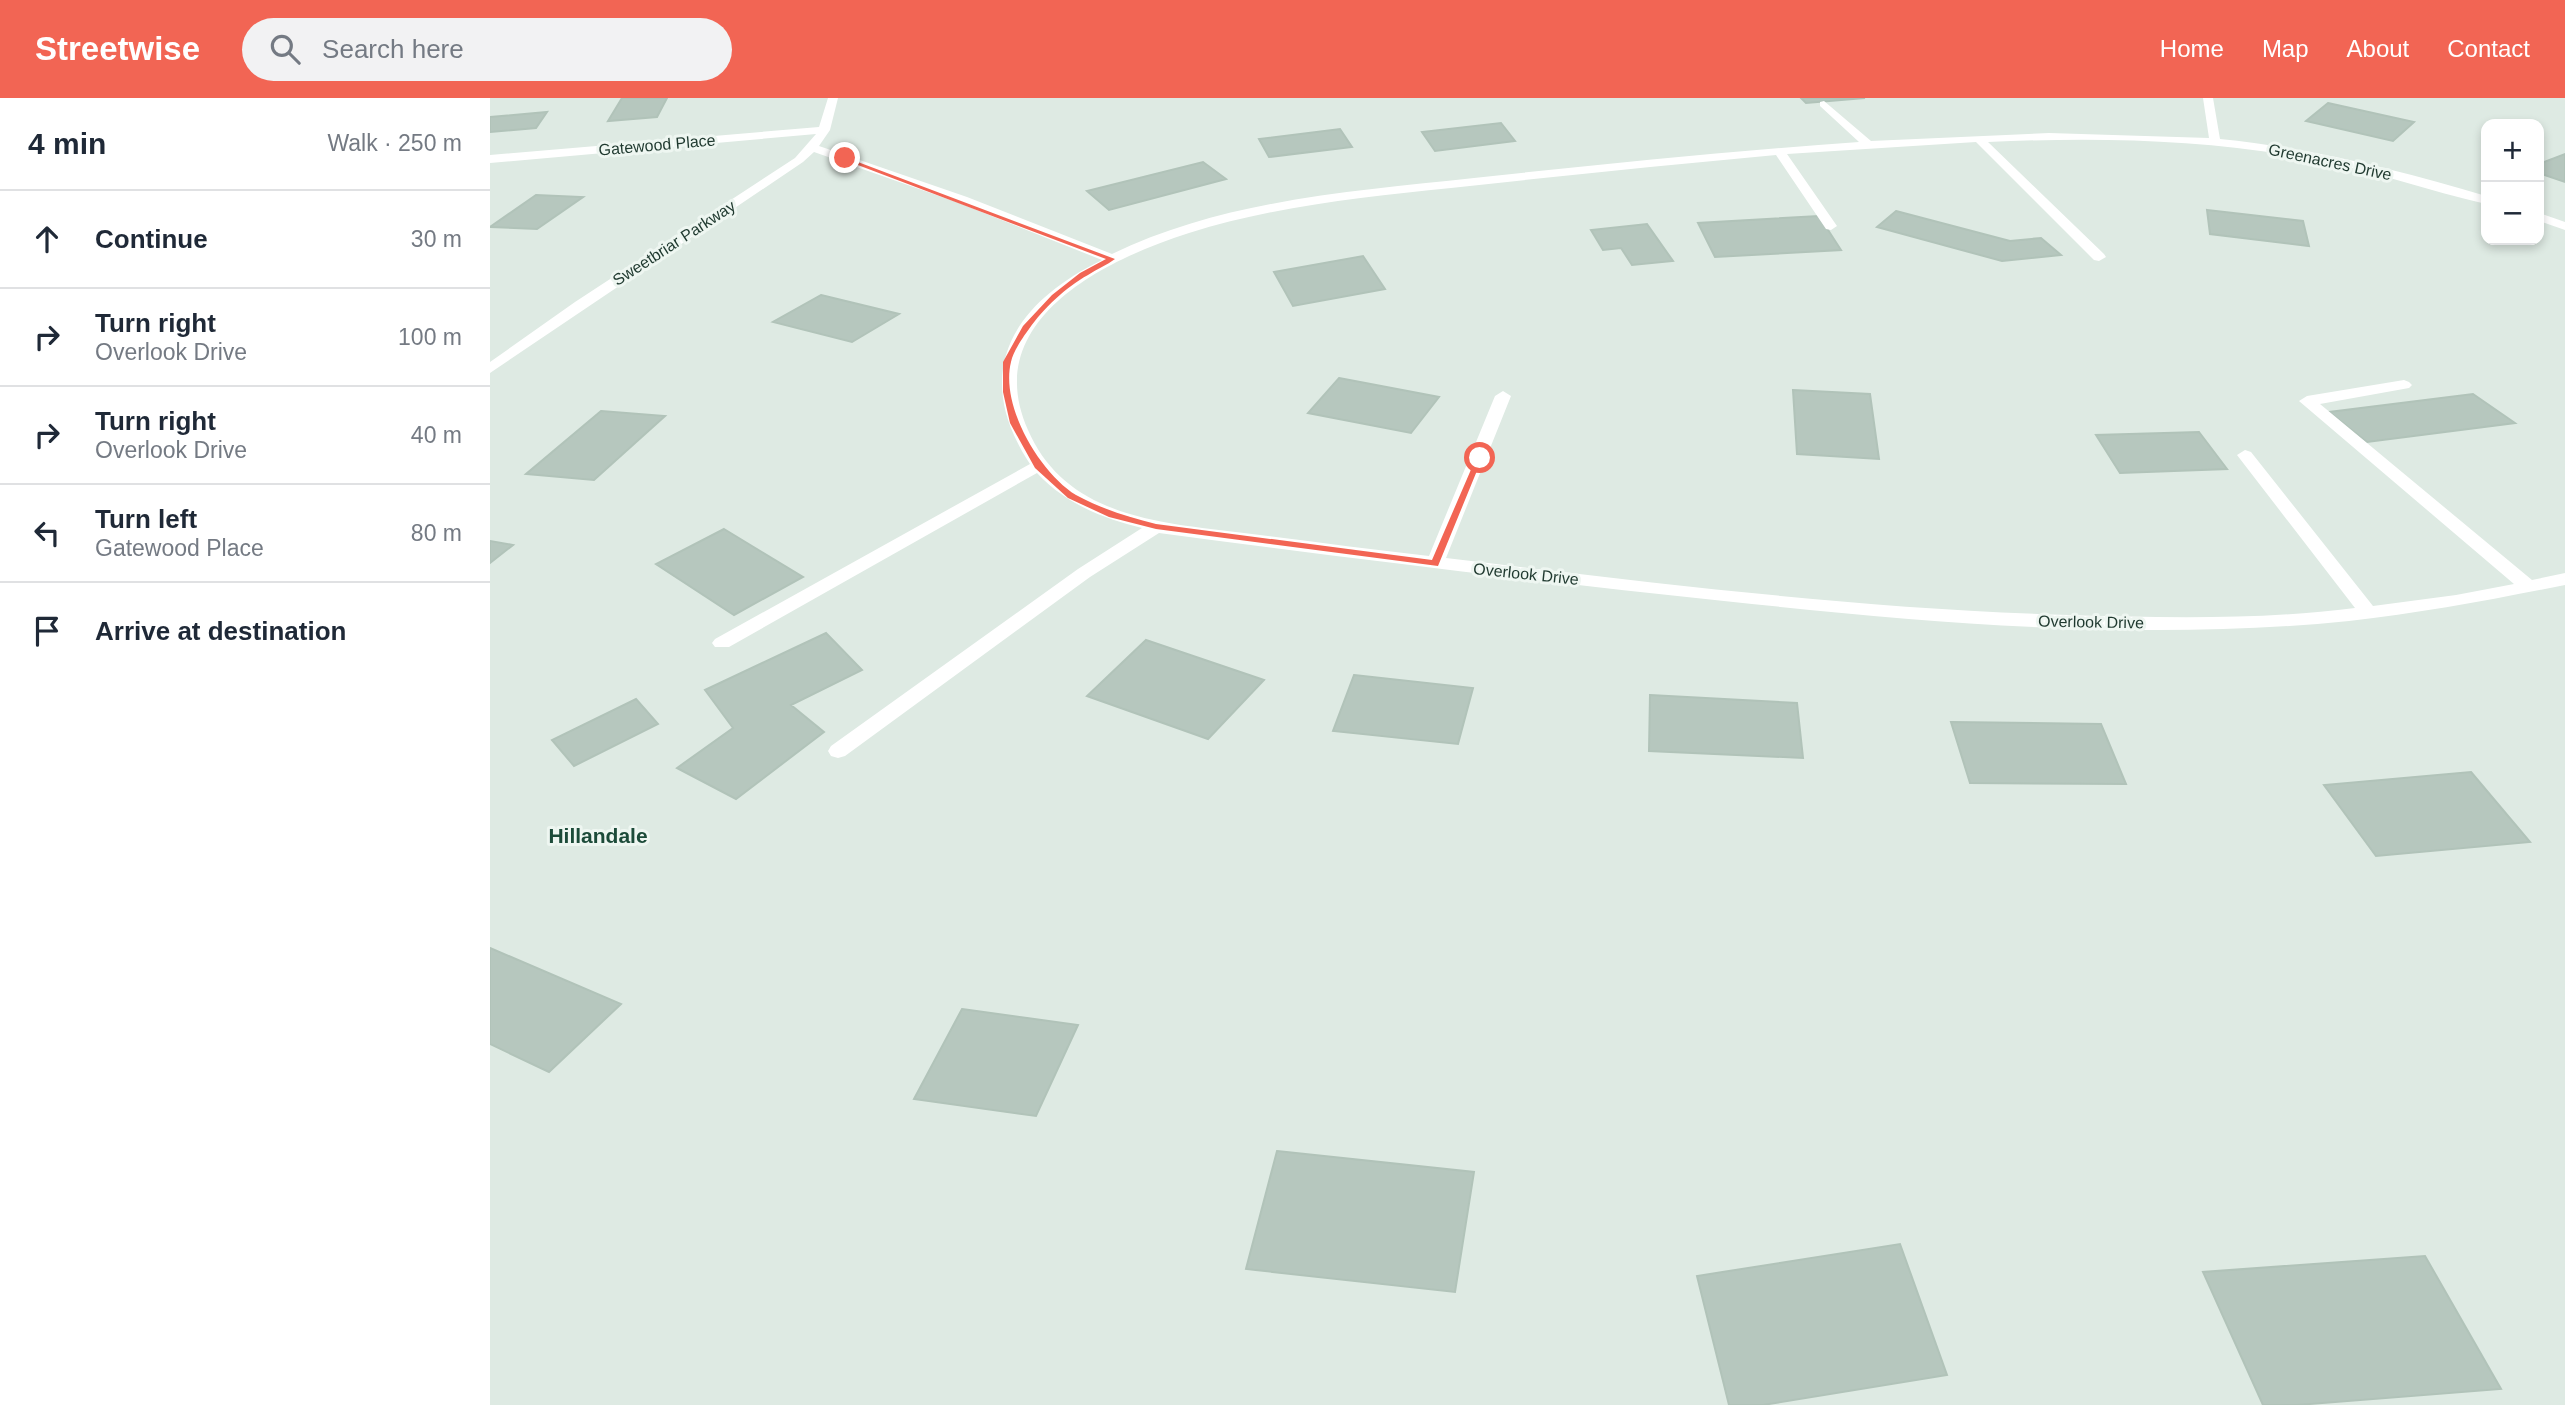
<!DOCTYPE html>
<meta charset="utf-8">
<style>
:root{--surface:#fff;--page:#f2f2f3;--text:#1f2937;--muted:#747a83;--line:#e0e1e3;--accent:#f26554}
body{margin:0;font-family:Arial,sans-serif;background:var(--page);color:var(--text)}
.controls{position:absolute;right:21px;top:21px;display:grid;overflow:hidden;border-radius:14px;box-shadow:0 4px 10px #0003}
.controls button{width:63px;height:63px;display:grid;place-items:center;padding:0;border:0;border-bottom:2px solid var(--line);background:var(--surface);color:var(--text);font:35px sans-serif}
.stop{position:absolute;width:21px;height:21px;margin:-16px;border:5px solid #f26554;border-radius:50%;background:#fff}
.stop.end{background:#f26554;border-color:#fff;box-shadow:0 2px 7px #0008}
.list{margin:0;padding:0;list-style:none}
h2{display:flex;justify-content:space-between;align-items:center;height:91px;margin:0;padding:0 28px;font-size:30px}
h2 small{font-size:23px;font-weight:400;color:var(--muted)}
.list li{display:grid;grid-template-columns:46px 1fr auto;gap:21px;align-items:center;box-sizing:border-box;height:98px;padding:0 28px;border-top:2px solid var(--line)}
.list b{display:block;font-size:26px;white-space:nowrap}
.list p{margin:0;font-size:23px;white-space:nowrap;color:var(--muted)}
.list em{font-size:23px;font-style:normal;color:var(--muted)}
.icon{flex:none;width:38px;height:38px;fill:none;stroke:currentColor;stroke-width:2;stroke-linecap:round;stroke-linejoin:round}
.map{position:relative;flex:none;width:2075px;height:1307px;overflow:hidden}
header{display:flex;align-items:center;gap:42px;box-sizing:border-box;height:98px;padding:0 35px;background:var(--accent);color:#fff}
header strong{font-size:33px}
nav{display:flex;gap:38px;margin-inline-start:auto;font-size:24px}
.search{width:490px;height:63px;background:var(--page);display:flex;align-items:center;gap:18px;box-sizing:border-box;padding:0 24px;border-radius:38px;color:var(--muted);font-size:26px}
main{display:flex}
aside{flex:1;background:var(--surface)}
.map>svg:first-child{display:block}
.building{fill:#b6c7be;stroke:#b1c3b9;stroke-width:2}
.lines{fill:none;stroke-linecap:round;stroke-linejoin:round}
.minor{fill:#fff;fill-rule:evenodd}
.route{fill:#f26554}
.labels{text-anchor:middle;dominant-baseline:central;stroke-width:6;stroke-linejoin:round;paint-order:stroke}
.far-street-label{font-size:16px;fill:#1f392f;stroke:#eef6f1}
.quarter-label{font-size:21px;font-weight:bold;fill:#1c4b39;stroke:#eef6f1}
</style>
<header>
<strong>Streetwise</strong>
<div class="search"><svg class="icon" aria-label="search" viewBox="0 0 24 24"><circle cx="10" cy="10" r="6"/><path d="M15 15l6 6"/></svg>Search here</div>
<nav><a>Home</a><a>Map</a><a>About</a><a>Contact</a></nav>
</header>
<main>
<aside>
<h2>4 min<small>Walk · 250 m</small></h2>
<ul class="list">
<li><svg class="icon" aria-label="ahead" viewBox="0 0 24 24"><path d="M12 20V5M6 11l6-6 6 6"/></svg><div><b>Continue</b></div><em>30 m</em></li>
<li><svg class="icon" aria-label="right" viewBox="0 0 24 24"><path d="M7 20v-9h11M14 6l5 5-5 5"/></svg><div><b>Turn right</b><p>Overlook Drive</p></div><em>100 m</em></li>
<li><svg class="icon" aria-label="right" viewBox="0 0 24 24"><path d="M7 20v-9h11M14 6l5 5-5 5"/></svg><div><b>Turn right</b><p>Overlook Drive</p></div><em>40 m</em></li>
<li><svg class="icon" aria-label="left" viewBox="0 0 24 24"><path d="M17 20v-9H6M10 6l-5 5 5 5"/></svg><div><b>Turn left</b><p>Gatewood Place</p></div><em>80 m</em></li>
<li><svg class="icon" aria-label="arrive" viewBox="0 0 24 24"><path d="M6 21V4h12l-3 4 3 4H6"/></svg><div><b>Arrive at destination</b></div></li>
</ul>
</aside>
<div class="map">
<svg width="2075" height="1307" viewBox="0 0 2075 1307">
<rect width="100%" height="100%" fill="#deeae3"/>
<path class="building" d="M132,0h45l-10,19 -49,4z
M1311,0h64l-59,5z
M1838,5l86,19 -21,19 -87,-20z
M57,14l-11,16 -46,4v-15z
M1011,25l14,18 -80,10 -13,-19z
M850,31l12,18 -83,10 -10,-18z
M2075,56v28l-26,-9v-9z
M713,64l23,17 -117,31 -22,-19z
M46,97l47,2 -46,32 -47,-2z
M1717,112l96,11 6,25 -99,-12z
M1406,113l114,30 31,-3 20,17 -59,6 -125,-34z
M1329,118l22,34 -126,7 -17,-34z
M1157,126l26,37 -41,4 -11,-17 -18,2 -12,-20z
M873,158l22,33 -92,17 -19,-34z
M331,197l78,19 -47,28 -79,-20z
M849,280l100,19 -28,36 -103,-20z
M1303,292l77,4 9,65 -82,-5z
M1983,296l42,29 -148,19 -38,-30z
M111,313l64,5 -71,64 -68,-6z
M1709,334l28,37 -107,4 -24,-38z
M234,431l79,48 -69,38 -78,-51z
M0,443l23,4 -23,18z
M336,535l36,37 -71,35 33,27 -88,67 -59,-31 56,-40 -28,-38z
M656,542l118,40 -56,59 -121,-43z
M864,577l119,13 -15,56 -125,-13z
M1160,597l147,8 6,55 -154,-7z
M146,601l22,25 -84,42 -22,-26z
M1461,624l150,2 25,60 -156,-1z
M1981,674l59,70 -154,14 -52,-71z
M0,850l131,56 -72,68 -59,-28z
M472,911l116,16 -42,91 -122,-17z
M787,1053l197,21 -19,120 -209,-23z
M1410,1146l47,131 -184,30h-34l-32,-129z
M1935,1158l76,133 -204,16h-34l-60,-133z"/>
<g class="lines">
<path class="minor" d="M338,0h10l-8,32 -11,16 148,51 145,57c111,-54 241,-63 362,-76 128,-14 256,-27 385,-36l-39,-36v-4l4,-1 47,40 178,-8 160,5 -6,-40h10l7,41c91,9 179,31 266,57v8c-57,-13 -112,-33 -170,-44 -107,-21 -219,-23 -328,-18l116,112 2,3 -7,4 -5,-1 -118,-118 -189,12 50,72 -6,4 -5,-1 -50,-74c-108,10 -216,21 -325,33 -87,9 -177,18 -262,45 -85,27 -210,88 -161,197 16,37 43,61 79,76 44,18 91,21 137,27 62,8 123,16 185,23l66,-160 8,-5 8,5 -65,162c207,25 415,51 623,57 95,3 192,5 286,-7l-118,-153 8,-5 6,2 122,154 83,-11 58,-11 -215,-183 8,-5 97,-16 5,2 3,3 -3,3 -89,16 212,176 33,-7v12c-70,14 -143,28 -216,36 -208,21 -419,2 -625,-20 -189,-20 -376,-43 -565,-68l-69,44 -245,179 -7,2 -7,-2 -3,-5 3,-5 247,-177 64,-41c-40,-10 -76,-24 -105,-55l-308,174h-14l-3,-4 3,-4 315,-175c-60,-91 -18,-160 72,-204l-143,-57 -145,-51 -11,10 -313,211v-11l85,-60 220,-144 21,-24 -326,29v-8l329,-28z
M2049,115l26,9v8l-26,-9z"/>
</g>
<path class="route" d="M352,58l273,103c-8,6 -18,10 -27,16 -22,12 -45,34 -59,54 -6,8 -16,23 -18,33 -11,44 29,111 65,133 26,14 52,22 80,29l276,36 44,-102 7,-2 -45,110 -282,-37 -47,-12 -41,-19 -33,-30 -25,-45 -7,-31v-30l20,-36 29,-31 28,-22 26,-14 -264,-100z"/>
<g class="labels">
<g class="far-street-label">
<text transform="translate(167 47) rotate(-5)">Gatewood Place</text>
<text transform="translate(1840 64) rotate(12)">Greenacres Drive</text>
<text transform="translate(184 145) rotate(-33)">Sweetbriar Parkway</text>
<text transform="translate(1036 476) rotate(6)">Overlook Drive</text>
<text transform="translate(1601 524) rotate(1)">Overlook Drive</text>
</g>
<g class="quarter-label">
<text x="108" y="737">Hillandale</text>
</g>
</g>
</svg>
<div class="controls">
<button>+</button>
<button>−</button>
</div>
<div class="stop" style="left:990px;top:360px"></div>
<div class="stop end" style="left:355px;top:60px"></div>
</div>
</main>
